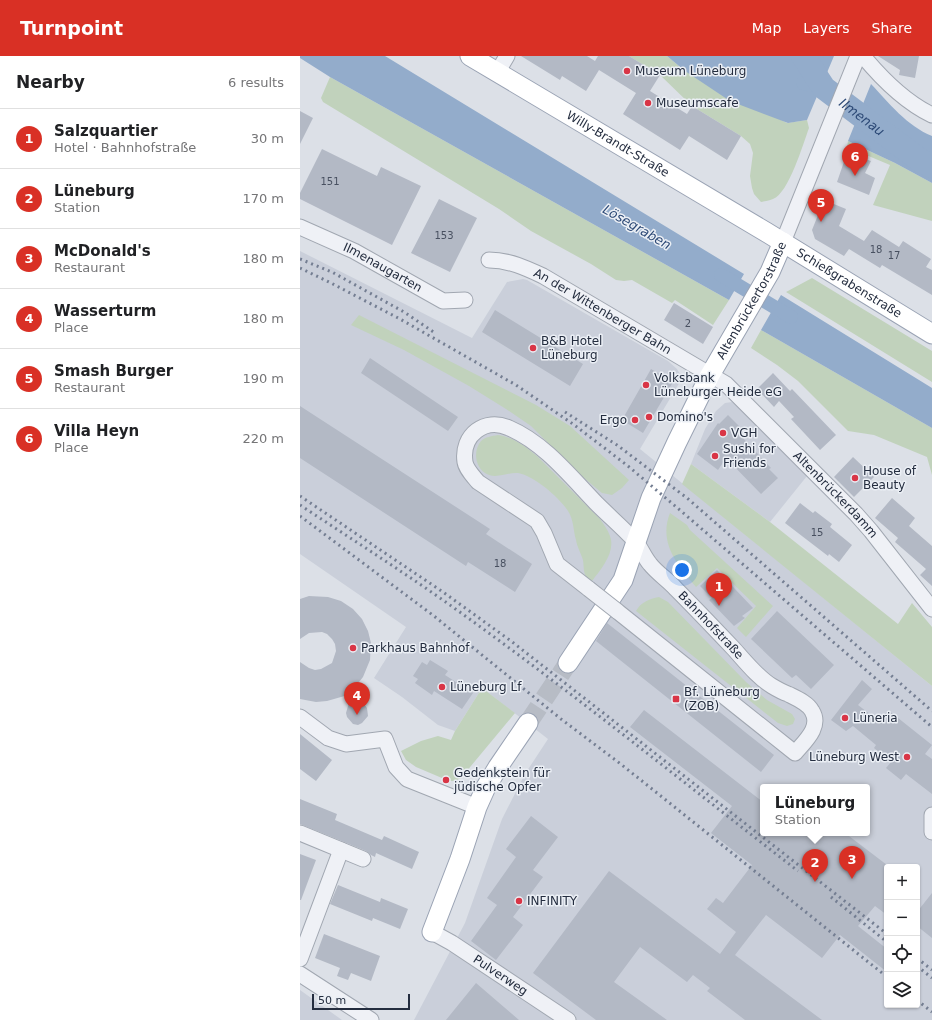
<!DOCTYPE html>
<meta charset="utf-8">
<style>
:root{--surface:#fff;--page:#f2f2f2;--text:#202124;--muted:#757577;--line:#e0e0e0;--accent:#d93025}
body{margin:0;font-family:"DejaVu Sans",sans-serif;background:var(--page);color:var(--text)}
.controls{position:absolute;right:12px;bottom:12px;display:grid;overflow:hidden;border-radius:4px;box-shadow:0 1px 3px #0004}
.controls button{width:36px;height:36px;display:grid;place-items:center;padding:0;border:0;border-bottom:1px solid var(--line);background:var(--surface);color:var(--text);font:20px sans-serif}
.scale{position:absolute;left:12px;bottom:10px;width:98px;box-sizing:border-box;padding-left:4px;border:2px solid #242d3f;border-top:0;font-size:11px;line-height:14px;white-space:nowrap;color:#242d3f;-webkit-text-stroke:3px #ebeff5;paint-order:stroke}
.you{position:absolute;left:382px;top:514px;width:14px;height:14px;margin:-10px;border:3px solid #fff;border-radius:50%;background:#1a73e8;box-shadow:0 0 0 6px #1a73e833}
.badge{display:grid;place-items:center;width:26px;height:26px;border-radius:50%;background:var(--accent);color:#fff;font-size:13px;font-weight:700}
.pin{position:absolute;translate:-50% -33px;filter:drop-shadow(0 1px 2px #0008)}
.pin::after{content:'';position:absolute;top:21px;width:14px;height:12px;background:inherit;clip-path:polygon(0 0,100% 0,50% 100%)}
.popup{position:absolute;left:460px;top:728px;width:110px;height:52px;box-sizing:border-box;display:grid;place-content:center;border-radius:4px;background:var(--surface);filter:drop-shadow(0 1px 3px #0005);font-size:13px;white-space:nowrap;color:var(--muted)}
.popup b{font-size:15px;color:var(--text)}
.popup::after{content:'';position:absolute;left:50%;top:100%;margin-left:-8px;border:8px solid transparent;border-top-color:var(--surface)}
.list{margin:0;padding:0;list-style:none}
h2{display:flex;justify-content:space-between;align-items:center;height:52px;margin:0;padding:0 16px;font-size:17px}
h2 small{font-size:13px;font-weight:400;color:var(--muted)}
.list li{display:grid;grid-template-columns:26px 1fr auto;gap:12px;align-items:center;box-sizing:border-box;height:60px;padding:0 16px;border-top:1px solid var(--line)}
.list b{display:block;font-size:15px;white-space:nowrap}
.list p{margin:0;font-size:13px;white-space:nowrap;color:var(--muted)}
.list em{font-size:13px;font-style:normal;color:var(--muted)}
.icon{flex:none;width:22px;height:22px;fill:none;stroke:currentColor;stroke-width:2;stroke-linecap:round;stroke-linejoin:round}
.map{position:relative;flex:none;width:632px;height:964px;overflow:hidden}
header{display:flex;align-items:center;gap:24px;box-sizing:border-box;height:56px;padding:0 20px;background:var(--accent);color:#fff}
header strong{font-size:19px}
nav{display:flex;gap:22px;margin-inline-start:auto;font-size:14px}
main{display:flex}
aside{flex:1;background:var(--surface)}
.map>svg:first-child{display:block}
.built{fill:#cacfda;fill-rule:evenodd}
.green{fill:#c1d2bc}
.water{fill:#93accb}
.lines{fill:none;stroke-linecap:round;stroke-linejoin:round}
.canal{stroke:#93accb;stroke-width:14}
.river{stroke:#93accb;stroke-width:24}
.building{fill:#b3b9c5}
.major-tunnel{stroke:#b7bcc5;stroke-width:19;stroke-dasharray:19 10;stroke-linecap:butt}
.minor-casing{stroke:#a1a7b1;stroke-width:17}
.major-casing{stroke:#9aa3b4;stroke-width:21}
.minor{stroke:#eff1f6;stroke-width:15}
.major{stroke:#fff;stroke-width:19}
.rail{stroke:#747e92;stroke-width:3;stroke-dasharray:2 4;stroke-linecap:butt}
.minor-bridge-casing{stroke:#a1a7b1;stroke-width:17;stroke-linecap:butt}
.minor-bridge{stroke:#eff1f6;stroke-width:15}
.poi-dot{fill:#d93546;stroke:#ebeff5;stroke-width:1.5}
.labels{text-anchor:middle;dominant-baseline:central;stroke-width:3;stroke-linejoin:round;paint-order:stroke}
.number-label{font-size:10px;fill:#485060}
.poi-label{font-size:12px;fill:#242d3f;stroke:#ebeff5;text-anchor:start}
.street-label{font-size:12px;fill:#242d3f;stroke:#ebeff5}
.water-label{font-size:13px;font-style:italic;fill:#2c4976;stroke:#ebeff5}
</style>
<header>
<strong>Turnpoint</strong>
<nav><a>Map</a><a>Layers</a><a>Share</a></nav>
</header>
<main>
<aside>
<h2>Nearby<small>6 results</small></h2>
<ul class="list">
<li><span class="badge">1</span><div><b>Salzquartier</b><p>Hotel · Bahnhofstraße</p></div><em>30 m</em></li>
<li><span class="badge">2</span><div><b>Lüneburg</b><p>Station</p></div><em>170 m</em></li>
<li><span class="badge">3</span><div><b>McDonald's</b><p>Restaurant</p></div><em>180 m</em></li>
<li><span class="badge">4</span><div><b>Wasserturm</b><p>Place</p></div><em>180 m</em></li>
<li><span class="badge">5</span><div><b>Smash Burger</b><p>Restaurant</p></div><em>190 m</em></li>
<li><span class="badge">6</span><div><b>Villa Heyn</b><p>Place</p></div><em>220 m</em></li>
</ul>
</aside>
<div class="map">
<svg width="632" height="964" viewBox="0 0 632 964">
<rect width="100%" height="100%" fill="#dce0e7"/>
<path class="built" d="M0,195l172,87 35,-56 16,-3 4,1 141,81 9,8 4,7v4l-41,69 292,237v334h-518l51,-97 37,-104 23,-45 23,-35 -66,-51 -27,43 -17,-6 -36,-28 -28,-19 32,-51 -106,-73zM463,731h104v46h-104zM587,811h30v138h-30z
M432,346l10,8 65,66 -37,46 -79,-58 14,-35 11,-18 9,-8z
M0,934l42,30h-42z"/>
<path class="green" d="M329,0h38l18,15 102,52 20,-3 2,8c-6,16 -20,65 -36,71 -4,2 -8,2 -12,3l-7,-8 -2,-6 -2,-12 3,-23 -3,-9 -9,-8 -49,-30 -32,-31z
M30,21l399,223 -16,25 -38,-25 -3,3 -40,-23 -8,1 -8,-1 -25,-16 -60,-33 -32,-22 -176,-107 -2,-4z
M548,85l47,22 37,20v38l-59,-16 17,-40 -43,-18z
M512,222l120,73v31l-146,-90z
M59,259l177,90 34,21 59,54 -7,8 -10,7 -10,-2 -24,-20 -47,-47 -25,-17 -37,-23 -65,-36 -53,-25z
M461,274l171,98v47l-5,-18 -53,-22 -26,-4 -50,-50 -21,-16 -26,-17z
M198,379c15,2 27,11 39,21l63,63c4,6 8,11 10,17 6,16 -9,33 -18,45 -3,-1 -4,-1 -5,-3 -4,-5 -3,-12 -4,-18 -2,-7 -6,-13 -7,-20 -3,-10 -2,-20 -8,-29 -9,-14 -34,-35 -50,-38 -10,-1 -23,7 -33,0 -10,-7 -12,-22 -4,-32 4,-4 11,-5 17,-6z
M391,408l79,58 128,102 14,-21 20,24v59l-250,-202z
M370,457l17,12 3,5 83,76 -27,31 -9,-9 19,-22 -39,-38 -21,19c-18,-21 -38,-44 -26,-74z
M359,541l9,5 78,80 21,18 25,14 3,5 -2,5 -6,2 -9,-3 -142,-112c5,-9 13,-12 23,-14z
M182,632l33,25 -54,65 -6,3h-6l-33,-14 -10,-7 -5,-9 20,-10 17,-5 13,4 4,-9z"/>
<path class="water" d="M0,0h85l359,218 -15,26 -399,-223 -30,-19z
M367,0h167l-27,64 -19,3 -58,-22 -45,-30z
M571,28c18,19 36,42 61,52v47l-37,-20 -47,-22z
M481,239l151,93v40l-171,-98z"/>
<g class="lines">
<path class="canal" d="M503,27l21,5 -8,-32
M421,219l70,42"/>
<path class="river" id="s1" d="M503,0l21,32 97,73 11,5"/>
</g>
<path class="building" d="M221,0h66l8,5 3,-5h31l31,19 -10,16 37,23 5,-8 49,30 -14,24 -38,-24 -9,14 -57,-36 13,-21 -37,-23 -13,21 -24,-15 -2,4z
M578,0h41l-4,22 -16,-3 1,-5z
M0,55l13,7 -13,26z
M22,93l55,27 4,-9 40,19 -29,59 -92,-46v-6z
M547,97l24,8 -6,12 10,5 -6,17 -32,-13z
M139,143l38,19 -27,54 -39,-19z
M524,144l22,9 -7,17 25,15 8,-11 27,17 4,-6 28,18 -5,8 6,3v25l-50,-30 -2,3 -31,-19 -5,7 -29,-17 -3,-9z
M374,247l39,24 -10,17 -39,-24z
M195,254l88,54 -13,22 -88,-54z
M70,302l88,59 -10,14 -87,-58z
M351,313l22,13 -30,51 -21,-13z
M473,317l17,18 2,-2 44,46 -16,15 -29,-31 3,-2 -15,-16 -5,6 -17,-18z
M0,350l190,123 -4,5 46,30 -17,28 -47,-30 -2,4 -166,-108z
M428,359l16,16 -3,5 30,32 -2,1 9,9 -17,16 -35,-36 -8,12 -21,-16 21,-31 1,1z
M553,401l21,20 -20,20 -20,-20z
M592,442l23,20 -6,8 23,20v40l-12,-11 6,-6 -31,-27 3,-4 -23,-20z
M500,447l13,10 2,-2 17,13 -2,3 22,18 -13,17 -10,-8 -1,2 -43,-33z
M417,514l36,38 -11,8 3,2 -11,8 -25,-26 3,-2 -12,-12z
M9,540l19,1 13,4 12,8 9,10 6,12 3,12 -1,17 -7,17 -4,5 -11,13 -21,6 -11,1 -16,-3v-37l9,6 6,2 6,-1 11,-6 4,-12 -1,-7 -3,-5 -5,-5 -5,-2 -13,1 -9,6v-40z
M477,555l57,54 -23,24 -15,-14 -4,3 -41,-39z
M307,567l167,132 -13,17 -165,-131z
M130,604l18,11 -3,4 28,18 -11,16 -28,-18 -2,4 -17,-12 3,-4 -5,-3 9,-14 5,3z
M562,624l10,9 -14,16 17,13 2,-2 4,3 7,-9 44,35 -7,9 7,5v35l-26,-20 -5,6 -15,-12 5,-6 -17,-14 2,-3 -23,-19 -7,5 -15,-11z
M50,643l14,5 3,4 1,8 -6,7 -4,2 -5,-1 -6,-7 -1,-4z
M344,654l119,92v31h82l42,32v50l-12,-9 -17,20 29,23v23l-47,-37 -18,23 -56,-43 -31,40 87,65h-77l-38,-29 3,-3 -17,-13 -6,7 -47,-35 -26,35 53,38h-71l-63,-47 76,-102 111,83 16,-22 -29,-23 9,-11 7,5 29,-38 -41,-32 21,-27 -102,-79z
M0,678l32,26 -16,21 -16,-12z
M0,743l37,15 -2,6 47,20 2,-4 35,16 -7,17 -36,-16 -1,4 -4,-2 -5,-4 -66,-27z
M231,760l27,21 -25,33 10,7 -30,40 10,8 -27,35 -25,-19 26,-36 -10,-7 29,-41 -10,-8z
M0,798l16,6 -15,40h-1z
M38,829l42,17 1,-4 27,11 -8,20 -27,-11 -1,3 -42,-17z
M632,837v45l-15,-12v-14z
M24,878l56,22 -9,25 -20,-8 -3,7 -11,-4 3,-8 -25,-10z
M176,927l43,37h-73z"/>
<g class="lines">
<path class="major-tunnel" d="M228,667l40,-60"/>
<defs>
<g id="minor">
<path d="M563,0c19,23 42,46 69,59"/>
<path d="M197,17l10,-17"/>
<path id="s2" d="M0,171l54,24 89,50 22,-1"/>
<path d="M483,186l75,-186"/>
<path id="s3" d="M189,204c20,0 37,8 54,16l183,108 130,130 15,17 61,78"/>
<path id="s4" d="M289,533l-32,-25 -13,-31 -7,-12 -59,-39c-5,-6 -12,-13 -13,-20 -4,-27 20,-45 44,-34 35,15 61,48 87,75 13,13 27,25 39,38 6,7 9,16 15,23 7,9 18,16 26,25 19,19 38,39 57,59 11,12 25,30 39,38 5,3 10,6 16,8 8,4 20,9 24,17 10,16 -8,31 -17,42l-178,-142"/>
<path d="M0,661l28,21 18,6 39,-5 11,28 11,12 70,28"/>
<path d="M632,759v17"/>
<path d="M0,777l63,26"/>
<path id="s5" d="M132,876l20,11 116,77"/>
<path d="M0,903l41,-109"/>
<path d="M0,918l71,46"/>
</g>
<g id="major">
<path id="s6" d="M170,0l296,176 166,102"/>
<path id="s7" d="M268,607l55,-83 28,-82 26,-56 33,-67 60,-103 13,-30"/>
<path d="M132,876l28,-73 17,-52 9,-20 12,-20 30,-44"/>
</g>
</defs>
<use href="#minor" class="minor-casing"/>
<use href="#major" class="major-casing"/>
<use href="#minor" class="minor"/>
<use href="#major" class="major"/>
<path class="rail" d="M0,203l32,13 72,40 31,21
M0,212l31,15 69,36 116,66 57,39 55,42 53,45 251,216
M265,356l52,33 70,53 245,213
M0,440l143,96 68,49 376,293
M0,449c47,31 94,61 140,93 122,86 239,181 358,273
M0,460l134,100 127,103 61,46 265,212
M531,841l56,45
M617,902l15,12
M617,910l15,12
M617,944l15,12"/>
<defs>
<path id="minor-bridge" d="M289,533l28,22"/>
</defs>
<use href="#minor-bridge" class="minor-bridge-casing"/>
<use href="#minor-bridge" class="minor-bridge"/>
</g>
<g class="poi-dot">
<circle cx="327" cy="15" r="4"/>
<circle cx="348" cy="47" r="4"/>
<circle cx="233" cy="292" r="4"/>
<circle cx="346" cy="329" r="4"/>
<circle cx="349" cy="361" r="4"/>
<circle cx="335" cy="364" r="4"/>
<circle cx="423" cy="377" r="4"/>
<circle cx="415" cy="400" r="4"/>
<circle cx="555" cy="422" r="4"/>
<circle cx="53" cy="592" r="4"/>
<circle cx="142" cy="631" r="4"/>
<rect x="372" y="639" width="8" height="8" rx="2"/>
<circle cx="545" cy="662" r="4"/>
<circle cx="607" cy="701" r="4"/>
<circle cx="146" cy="724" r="4"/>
<circle cx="219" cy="845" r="4"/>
</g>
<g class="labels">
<g class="number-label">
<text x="30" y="125">151</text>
<text x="144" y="179">153</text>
<text x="576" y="193">18</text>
<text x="594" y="199">17</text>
<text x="388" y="267">2</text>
<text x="517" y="476">15</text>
<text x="200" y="507">18</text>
</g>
<g class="poi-label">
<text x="335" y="15">Museum Lüneburg</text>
<text x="356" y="47">Museumscafe</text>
<text x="241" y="285">B&amp;B Hotel<tspan x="241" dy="14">Lüneburg</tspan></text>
<text x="354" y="322">Volksbank<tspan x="354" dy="14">Lüneburger Heide eG</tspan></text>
<text x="357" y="361">Domino's</text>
<text x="327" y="364" text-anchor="end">Ergo</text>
<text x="431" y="377">VGH</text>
<text x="423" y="393">Sushi for<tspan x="423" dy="14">Friends</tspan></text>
<text x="563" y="415">House of<tspan x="563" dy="14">Beauty</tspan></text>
<text x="61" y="592">Parkhaus Bahnhof</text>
<text x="150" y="631">Lüneburg Lf</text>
<text x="384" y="636">Bf. Lüneburg<tspan x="384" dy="14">(ZOB)</tspan></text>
<text x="553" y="662">Lüneria</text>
<text x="599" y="701" text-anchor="end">Lüneburg West</text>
<text x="154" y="717">Gedenkstein für<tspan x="154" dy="14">jüdische Opfer</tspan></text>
<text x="227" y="845">INFINITY</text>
</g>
<g class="street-label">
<text stroke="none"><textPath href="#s6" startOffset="172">Willy-Brandt-Straße</textPath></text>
<text stroke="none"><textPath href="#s2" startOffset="92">Ilmenaugarten</textPath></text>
<text stroke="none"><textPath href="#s6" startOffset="442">Schießgrabenstraße</textPath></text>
<text stroke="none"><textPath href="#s7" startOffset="408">Altenbrückertorstraße</textPath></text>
<text stroke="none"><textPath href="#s3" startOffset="126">An der Wittenberger Bahn</textPath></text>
<text stroke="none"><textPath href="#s3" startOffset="425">Altenbrückerdamm</textPath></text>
<text stroke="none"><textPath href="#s4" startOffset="536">Bahnhofstraße</textPath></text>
<text stroke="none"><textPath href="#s5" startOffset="81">Pulverweg</textPath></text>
</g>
<g class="water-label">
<text stroke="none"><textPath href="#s1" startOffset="86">Ilmenau</textPath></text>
<text transform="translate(337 171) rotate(30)">Lösegraben</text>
</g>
</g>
</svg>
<div class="controls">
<button>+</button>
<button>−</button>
<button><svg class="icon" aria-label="locate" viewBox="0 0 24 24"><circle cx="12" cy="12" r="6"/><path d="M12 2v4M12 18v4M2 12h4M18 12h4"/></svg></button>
<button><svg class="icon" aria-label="layers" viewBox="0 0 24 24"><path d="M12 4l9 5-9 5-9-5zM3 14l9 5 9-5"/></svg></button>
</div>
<div class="scale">50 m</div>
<div class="you"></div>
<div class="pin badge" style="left:419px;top:550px">1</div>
<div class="pin badge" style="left:515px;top:826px">2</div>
<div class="popup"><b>Lüneburg</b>Station</div>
<div class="pin badge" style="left:552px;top:823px">3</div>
<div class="pin badge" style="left:57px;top:659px">4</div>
<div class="pin badge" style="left:521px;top:166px">5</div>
<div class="pin badge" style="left:555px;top:120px">6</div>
</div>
</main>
